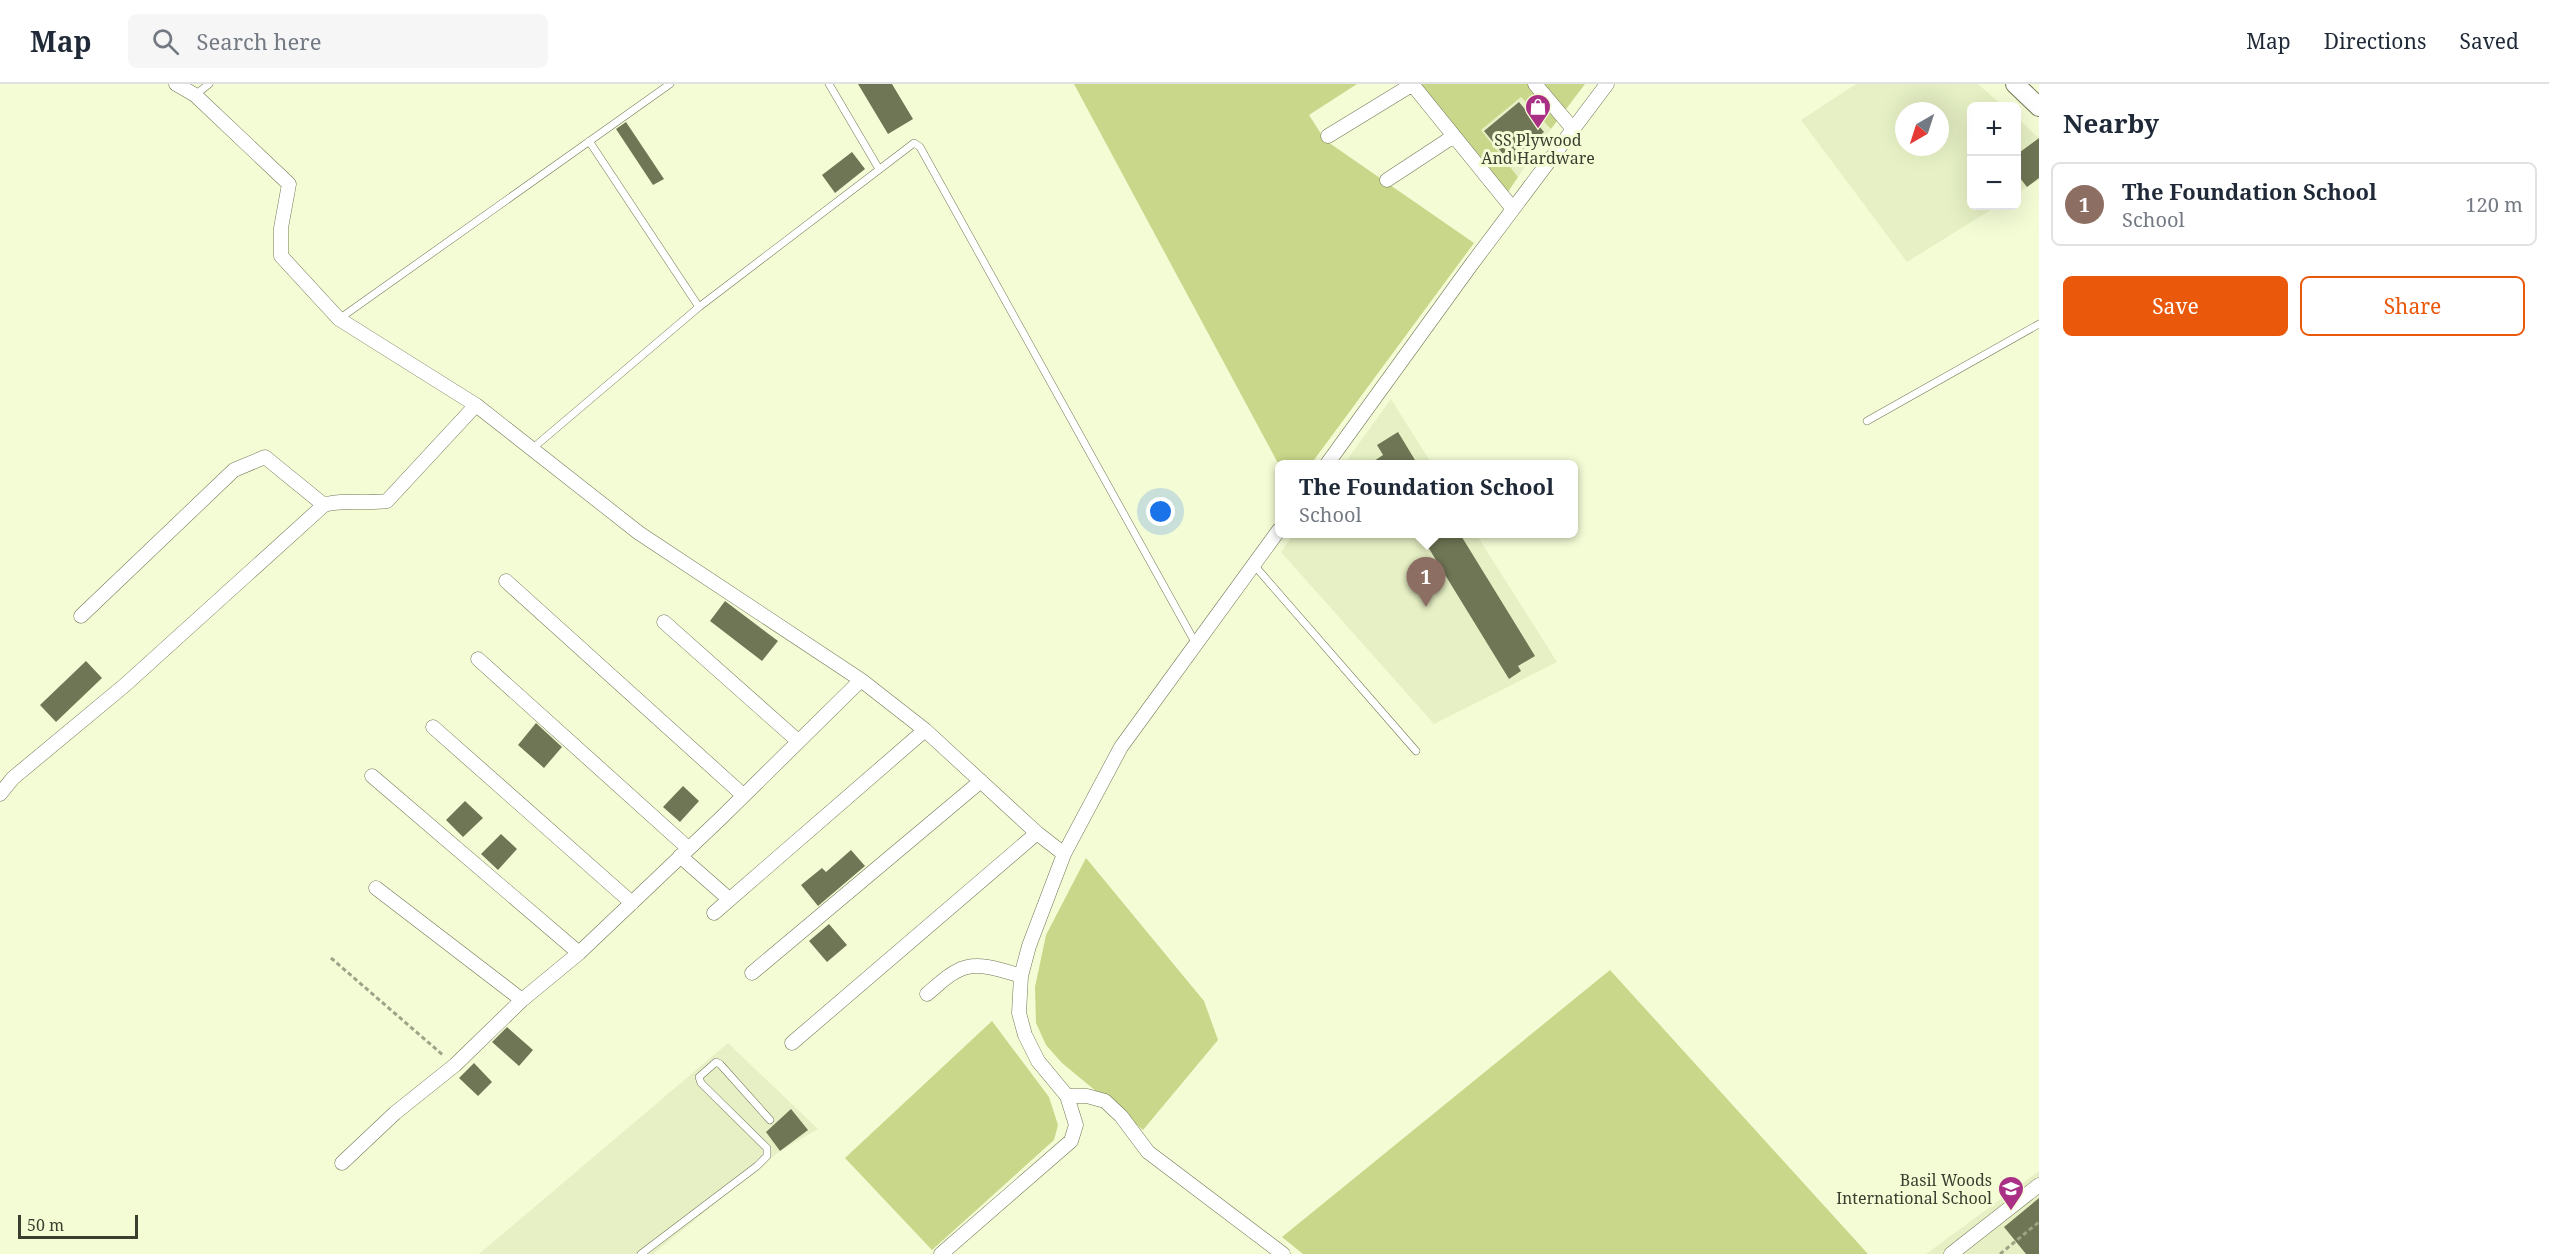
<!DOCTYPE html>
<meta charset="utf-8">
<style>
:root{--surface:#fff;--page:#f6f6f7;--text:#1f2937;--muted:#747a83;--line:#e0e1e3;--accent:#ea580c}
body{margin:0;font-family:"Noto Serif",serif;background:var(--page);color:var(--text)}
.controls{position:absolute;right:18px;top:18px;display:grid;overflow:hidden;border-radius:9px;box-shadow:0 6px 24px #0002}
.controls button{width:54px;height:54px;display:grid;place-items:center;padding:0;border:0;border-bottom:2px solid var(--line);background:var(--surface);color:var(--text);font:30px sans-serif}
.compass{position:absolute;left:1895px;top:18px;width:54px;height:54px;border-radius:50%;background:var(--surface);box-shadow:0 6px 24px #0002;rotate:219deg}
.scale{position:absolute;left:18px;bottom:15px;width:120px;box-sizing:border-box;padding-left:6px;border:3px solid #3a3e2f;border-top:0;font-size:16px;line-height:21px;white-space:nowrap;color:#3a3e2f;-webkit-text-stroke:4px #f4fcd6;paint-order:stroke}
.you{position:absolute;left:1161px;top:428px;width:21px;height:21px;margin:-15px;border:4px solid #fff;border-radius:50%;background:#1a73e8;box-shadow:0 0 0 9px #1a73e833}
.badge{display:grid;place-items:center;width:39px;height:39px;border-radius:50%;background:var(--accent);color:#fff;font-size:20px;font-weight:700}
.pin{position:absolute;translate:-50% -50px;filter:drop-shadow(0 2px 3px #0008)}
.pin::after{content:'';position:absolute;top:32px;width:21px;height:18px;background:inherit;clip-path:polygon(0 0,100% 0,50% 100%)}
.popup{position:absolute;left:1275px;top:376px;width:303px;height:78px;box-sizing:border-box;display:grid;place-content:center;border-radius:9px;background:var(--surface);filter:drop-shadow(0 2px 4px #0005);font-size:20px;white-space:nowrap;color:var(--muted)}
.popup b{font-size:22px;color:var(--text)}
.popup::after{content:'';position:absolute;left:50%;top:100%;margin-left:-12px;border:12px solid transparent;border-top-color:var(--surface)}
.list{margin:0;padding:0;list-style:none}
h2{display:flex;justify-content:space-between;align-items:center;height:78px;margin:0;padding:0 24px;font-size:26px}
h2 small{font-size:20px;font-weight:400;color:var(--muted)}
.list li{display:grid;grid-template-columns:39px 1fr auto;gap:18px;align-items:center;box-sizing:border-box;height:84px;margin:0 12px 12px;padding:0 12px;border:2px solid var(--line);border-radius:9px}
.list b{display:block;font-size:22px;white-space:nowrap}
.list p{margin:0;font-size:20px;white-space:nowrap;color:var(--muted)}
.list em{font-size:20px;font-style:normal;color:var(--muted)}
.actions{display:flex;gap:12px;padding:18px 24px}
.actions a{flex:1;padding:14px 0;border:2px solid var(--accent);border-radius:9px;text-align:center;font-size:21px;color:var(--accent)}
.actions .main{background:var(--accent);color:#fff}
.icon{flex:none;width:33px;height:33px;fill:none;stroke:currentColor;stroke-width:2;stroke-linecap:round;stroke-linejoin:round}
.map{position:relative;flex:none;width:2039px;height:1170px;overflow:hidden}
header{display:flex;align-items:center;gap:36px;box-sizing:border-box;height:84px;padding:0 30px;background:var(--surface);border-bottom:2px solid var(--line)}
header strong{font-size:28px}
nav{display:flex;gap:33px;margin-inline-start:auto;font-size:21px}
.search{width:420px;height:54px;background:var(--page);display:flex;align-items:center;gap:15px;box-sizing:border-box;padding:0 21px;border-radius:9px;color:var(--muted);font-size:22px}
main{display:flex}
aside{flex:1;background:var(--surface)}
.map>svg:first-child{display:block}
.built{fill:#e6f0c4;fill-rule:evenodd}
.green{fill:#c8d789}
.building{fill:#6f7655}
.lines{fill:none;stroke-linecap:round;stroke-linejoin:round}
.service-casing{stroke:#707756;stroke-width:8}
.minor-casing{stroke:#707756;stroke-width:15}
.tertiary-casing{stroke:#707756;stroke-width:20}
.path{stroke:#9ca387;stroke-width:3;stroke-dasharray:4.5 3;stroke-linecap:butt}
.service{stroke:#fff;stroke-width:7}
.minor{stroke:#fff;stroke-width:14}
.tertiary{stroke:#fff;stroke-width:18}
.labels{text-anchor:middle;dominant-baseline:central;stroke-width:6;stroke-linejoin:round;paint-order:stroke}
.poi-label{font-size:16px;fill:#3a3e2f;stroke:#f4fcd6}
</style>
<header>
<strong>Map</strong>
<div class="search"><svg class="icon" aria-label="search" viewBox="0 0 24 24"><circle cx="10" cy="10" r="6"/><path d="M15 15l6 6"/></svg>Search here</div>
<nav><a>Map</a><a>Directions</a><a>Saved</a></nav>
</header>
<main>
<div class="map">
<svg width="2039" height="1170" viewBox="0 0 2039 1170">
<rect width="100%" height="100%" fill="#f4fcd6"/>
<path class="built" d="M1856,0h122l25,22h-31v100h25l-90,56 -106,-142zM1904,27h36v36h-36z
M1521,13l30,32 -33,48 -38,-47z
M2017,34l22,20v42l-22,13z
M1391,315l41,65h-88z
M1294,450h182l81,128 -123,62 -153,-172z
M728,959l90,86 -38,22 -127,103h-174z
M2039,1087v83h-113z"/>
<path class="green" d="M1074,0h283l-48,31 16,25 149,103 -163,221 -32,1z
M1421,0h164l-34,45 -30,-32 -40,33 37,47 -10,15z
M1086,774l118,143 14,39 -75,90 -81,-67 -16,-18 -10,-22 -1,-36 11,-52z
M1610,886l258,284h-565l-21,-17z
M992,937l57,76 9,28 -4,15 -122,110 -87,-92z"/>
<path class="building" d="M858,0h34l21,35 -25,15z
M1519,18l25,30 -17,14 4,4 -19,15 -28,-34z
M626,38l38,57 -11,6 -37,-56z
M2039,54v40l-12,9 -11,-14v-18z
M852,68l13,17 -30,24 -13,-18z
M1398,348l20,33h-50l15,-10 -6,-10z
M1420,450h40l75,122 -17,10 3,5 -12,8z
M725,517l53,40 -16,20 -52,-40z
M86,577l16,17 -46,44 -16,-17z
M536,639l26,24 -18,21 -26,-23z
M683,702l16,15 -19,21 -17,-15z
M465,717l18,17 -20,19 -17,-17z
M501,750l16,15 -19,21 -17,-16z
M851,766l14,16 -47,40 -17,-21 21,-17 4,4z
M829,840l18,21 -20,17 -18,-21z
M507,943l26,23 -14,16 -27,-24z
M474,979l18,19 -14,14 -19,-18z
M791,1025l17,21 -28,21 -14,-19z
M2039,1114v56h-13l-22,-27z"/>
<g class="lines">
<defs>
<path id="service" d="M829,0l50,85
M195,11l14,-11
M589,57l110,166
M339,235l331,-235
M1867,337l172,-97
M533,364l166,-141 215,-164 6,4 276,497
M1254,481l162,186
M641,1170l116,-88 10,-10v-8l-66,-65 -2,-6 17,-15 4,2 50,56"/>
<path id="minor" d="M176,0l19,11 94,89 -8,44v28l58,63 137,86 163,128 222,147 64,50 112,103 27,21
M1412,0l101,125
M1535,0l38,45
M1328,52l85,-52
M1387,96l67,-44
M1327,380l144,-199 136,-181
M506,497l237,214
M81,532l153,-146 31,-13 59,48
M664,538l134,119
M478,575l210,189
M433,643l199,176
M372,692l207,177
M0,710l13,-16 112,-93 199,-180c16,-6 43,-1 63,-4l89,-96
M680,772l49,43
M376,804l146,112
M714,829l211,-183
M752,889l229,-192
M927,910c9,-7 19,-18 30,-23 19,-11 45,-1 64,5
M792,959l245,-210
M1067,1012h20l18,5 16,15 27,36 135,102
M342,1079l53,-50 60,-48 67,-65 57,-47 142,-135 140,-138
M941,1170l130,-113 5,-16 -9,-29 -29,-35 -13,-26 -6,-22 2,-37 8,-30 35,-92 57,-107 158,-217
M1951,1170l88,-69"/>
<path id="tertiary" d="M2015,0l24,23"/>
</defs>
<use href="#service" class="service-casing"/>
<use href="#minor" class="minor-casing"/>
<use href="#tertiary" class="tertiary-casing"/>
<path class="path" d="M331,874l113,98
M2000,1170l39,-32"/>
<use href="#service" class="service"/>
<use href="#minor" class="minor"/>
<use href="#tertiary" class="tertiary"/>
</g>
<defs>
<symbol id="shop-pin" viewBox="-11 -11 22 30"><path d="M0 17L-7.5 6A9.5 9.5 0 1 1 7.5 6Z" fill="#a93085" stroke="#f4fcd6"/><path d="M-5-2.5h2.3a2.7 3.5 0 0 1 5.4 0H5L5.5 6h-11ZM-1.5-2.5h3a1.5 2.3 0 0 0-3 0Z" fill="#fff"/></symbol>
<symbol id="school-pin" viewBox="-11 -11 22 30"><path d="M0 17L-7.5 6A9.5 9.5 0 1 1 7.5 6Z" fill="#a93085" stroke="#f4fcd6"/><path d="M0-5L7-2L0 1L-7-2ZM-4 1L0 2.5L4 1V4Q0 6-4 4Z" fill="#fff"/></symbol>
</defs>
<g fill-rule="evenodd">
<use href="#shop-pin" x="1523" y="8" width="30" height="40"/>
<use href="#school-pin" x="1996" y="1090" width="30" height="40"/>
</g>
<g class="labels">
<g class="poi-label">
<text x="1538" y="56">SS Plywood<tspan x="1538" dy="18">And Hardware</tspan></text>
<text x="1992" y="1096" text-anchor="end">Basil Woods<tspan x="1992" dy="18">International School</tspan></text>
</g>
</g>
</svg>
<div class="controls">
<button>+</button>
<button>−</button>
</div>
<svg class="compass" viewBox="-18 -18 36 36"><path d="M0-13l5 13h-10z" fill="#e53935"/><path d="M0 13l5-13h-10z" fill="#747a83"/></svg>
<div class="scale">50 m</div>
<div class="you"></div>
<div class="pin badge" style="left:1426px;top:523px;background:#8d6e63">1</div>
<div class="popup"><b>The Foundation School</b>School</div>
</div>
<aside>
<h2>Nearby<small></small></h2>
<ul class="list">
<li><span class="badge" style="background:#8d6e63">1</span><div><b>The Foundation School</b><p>School</p></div><em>120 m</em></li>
</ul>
<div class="actions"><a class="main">Save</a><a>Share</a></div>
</aside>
</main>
